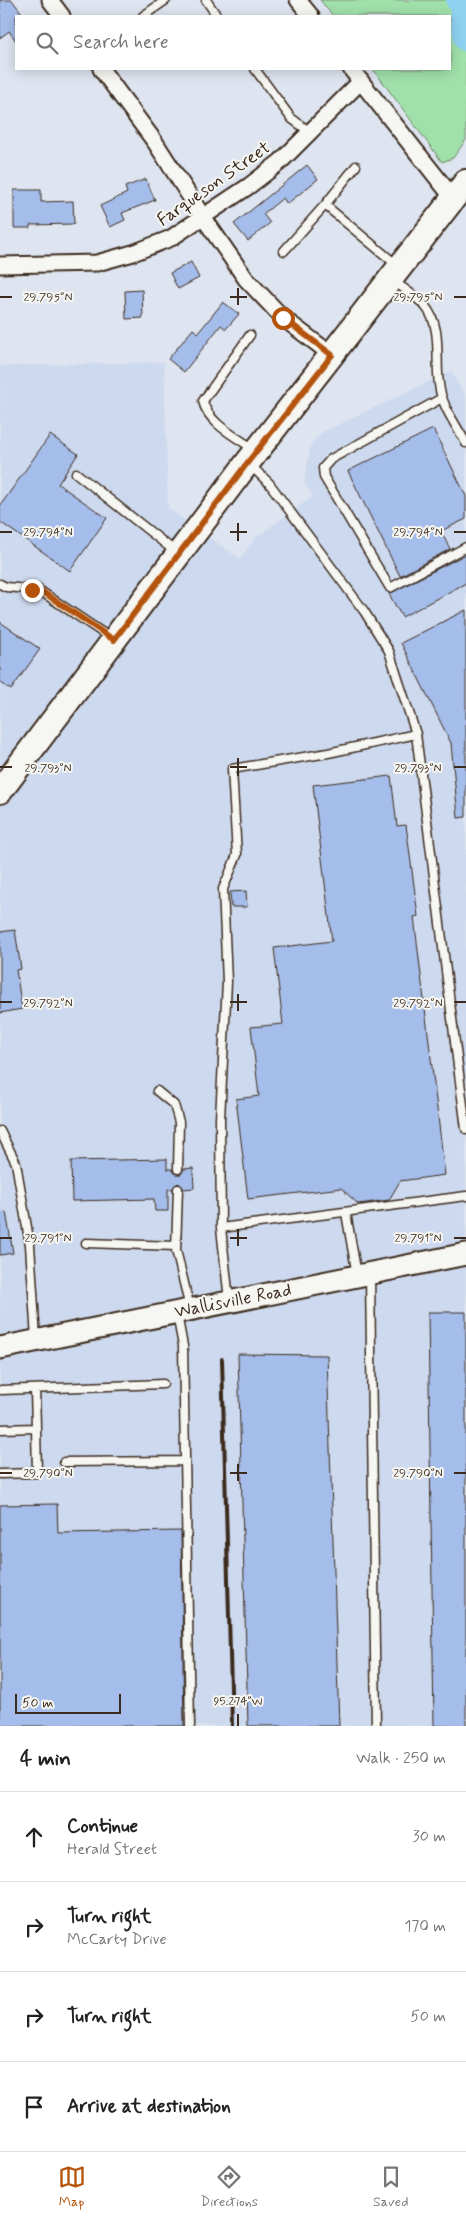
<!DOCTYPE html>
<meta charset="utf-8">
<style>
:root{--surface:#fff;--page:#f6f6f6;--text:#222;--muted:#767676;--line:#e0e0e0;--accent:#b45309}
body{margin:0;font-family:Mynerve,sans-serif;background:var(--page);color:var(--text)}
.scale{position:absolute;left:15px;bottom:12px;width:106px;box-sizing:border-box;padding-left:5px;border:2px solid #3b2a1e;border-top:0;font-size:14px;line-height:18px;white-space:nowrap;color:#3b2a1e;-webkit-text-stroke:4px #f6f6f2;paint-order:stroke}
.stop{position:absolute;width:15px;height:15px;margin:-11px;border:4px solid #b45309;border-radius:50%;background:#fff}
.stop.end{background:#b45309;border-color:#fff;box-shadow:0 1px 5px #0008}
.list{margin:0;padding:0;list-style:none}
h2{display:flex;justify-content:space-between;align-items:center;height:65px;margin:0;padding:0 20px;font-size:21px}
h2 small{font-size:16px;font-weight:400;color:var(--muted)}
.list li{display:grid;grid-template-columns:32px 1fr auto;gap:15px;align-items:center;box-sizing:border-box;height:90px;padding:0 20px;border-top:1px solid var(--line)}
.list b{display:block;font-size:19px;white-space:nowrap}
.list p{margin:0;font-size:16px;white-space:nowrap;color:var(--muted)}
.list em{font-size:16px;font-style:normal;color:var(--muted)}
.icon{flex:none;width:28px;height:28px;fill:none;stroke:currentColor;stroke-width:2;stroke-linecap:round;stroke-linejoin:round}
.map{position:relative;flex:none;width:466px;height:1726px;overflow:hidden}
.search{position:absolute;background:var(--surface);box-shadow:0 2px 12px #0003;left:15px;right:15px;top:15px;height:55px;display:flex;align-items:center;gap:12px;box-sizing:border-box;padding:0 18px;border-radius:0px;color:var(--muted);font-size:19px}
.sheet{height:425px;background:var(--surface)}
nav{display:flex;justify-content:space-around;align-items:center;box-sizing:border-box;height:70px;border-top:1px solid var(--line);background:var(--surface);font-size:14px;color:var(--muted)}
nav a{display:grid;justify-items:center;gap:2px}
nav .on{color:var(--accent)}
.map>svg:first-child{display:block}
.built{fill:#cdd9ee}
.green{fill:#a0e0aa;stroke:#6e8564}
.lines{fill:none;stroke-linecap:round;stroke-linejoin:round}
.river{stroke:#8fd1f1;stroke-width:25}
.building{fill:#a5bdea;stroke:#3b2a1e}
.lane-casing{stroke:#3b2a1e;stroke-width:11}
.street-casing{stroke:#3b2a1e;stroke-width:19}
.secondary-casing{stroke:#3b2a1e;stroke-width:25}
.primary-casing{stroke:#3b2a1e;stroke-width:28}
.lane{stroke:#f6f6f2;stroke-width:8}
.street{stroke:#f6f6f2;stroke-width:15}
.secondary{stroke:#f6f6f2;stroke-width:21}
.primary{stroke:#f6f6f2;stroke-width:24}
.rail{stroke:#3b2a1e;stroke-width:4}
.route{stroke:#b45309;stroke-width:6}
.ticks{fill:none;stroke:#3b2a1e;stroke-width:2}
.labels{text-anchor:middle;dominant-baseline:central;stroke-width:4;stroke-linejoin:round;paint-order:stroke}
.street-label{font-size:18px;fill:#3b2a1e;stroke:#f6f6f2}
.ticks-label{font-size:12px;text-anchor:middle;fill:#3b2a1e;stroke:#f6f6f2;stroke-width:4;stroke-linejoin:round;paint-order:stroke}
</style>
<div class="map">
<svg width="466" height="1726" viewBox="0 0 466 1726">
<rect width="100%" height="100%" fill="#dee5f0"/>
<filter id="ink" filterUnits="userSpaceOnUse"><feTurbulence type="fractalNoise" baseFrequency=".02" numOctaves="2"/><feDisplacementMap in="SourceGraphic" scale="10" xChannelSelector="R" yChannelSelector="G"/><feConvolveMatrix kernelMatrix="1 2 1 2 8 2 1 2 1" color-interpolation-filters="sRGB"/></filter>
<g filter="url(#ink)">
<path class="built" d="M164,362l4,146 72,51 15,-21 58,-42 -9,-14 7,-38 12,-12 128,-61 15,27v1328h-466v-1360z"/>
<path class="green" d="M320,0h146v140l-13,18 -11,4 -69,-93h77v-53h-117z"/>
<g class="lines">
<path class="river" d="M458,0l4,6 4,33"/>
</g>
<path class="building" d="M0,0h12l12,16h-8v25l-7,-10 -9,7z
M307,165l11,14 -31,25 -4,-6 -20,16 7,9 -22,18 -14,-17z
M146,179l9,21 -33,13 3,7 -15,7 -10,-21 27,-13 -2,-6z
M14,190h27v12l32,-1 1,23 -44,1v3h-16z
M191,262l8,16 -21,11 -8,-16z
M142,290l1,28 -17,1 -1,-28z
M223,302l16,12 -13,15 -5,-4 -37,47 -16,-13 25,-30 5,4z
M433,429l33,67v23l-25,12 9,18 -50,27 -52,-105z
M50,435l28,19 -20,30 49,34 -37,53 -70,-49v-16z
M466,554v29l-64,34 -13,-23z
M466,610v207l-8,1 -7,-75 -50,-100z
M0,622l40,27 -29,41 -11,-8z
M391,776l6,50 9,-1 12,91 -4,1 31,258 -45,6 -11,19 -31,4 -17,-16 -93,11 -12,-100 23,-3 -8,-69 32,-3 -9,-76 58,-7 -19,-156z
M246,891l1,16h-16l-1,-15z
M15,930l6,39 -5,1 6,39 -22,4v-81z
M167,1159v10h5l4,5h5l3,-5 9,-1 1,20 -10,1 -3,-4 -3,-2 -6,6h-4v22h-13l-1,-12 -82,2 -1,-40z
M6,1212l7,41 -13,2v-42z
M428,1312h38v414h-32z
M238,1354l89,1 12,371h-91z
M57,1504l1,29 123,-2 3,195h-184v-221z"/>
<g class="lines">
<defs>
<path id="lane" d="M206,0l11,16
M143,16l23,-16
M255,69l36,49 20,15
M325,205l31,-39
M284,251l41,-46 73,61
M392,280c11,8 24,16 33,26 18,21 10,53 14,78 2,21 17,41 27,59
M250,335l-47,66c5,23 34,36 52,49
M442,398l-111,61 -8,9 1,9 66,111 76,-41
M249,464l20,19 95,128 25,40 27,83 50,395
M76,473l101,80
M0,584l6,3 33,3 73,49
M157,1091l17,14 5,17 -1,47
M0,1131l16,32 14,82 6,94
M178,1189l-2,61 14,58
M346,1213l11,62
M221,1228l-1,-109 7,-137 -4,-93 14,-34 -5,-86 96,-16 88,-19
M86,1243l90,3
M370,1275l6,451
M229,1300l-8,-72 245,-32
M177,1314l6,32 7,380
M35,1389l1,39
M1,1390l162,-6
M0,1429l36,-1 1,45 -37,1
M64,1462l121,-1"/>
<path id="street" d="M50,0l12,16
M298,0l13,16
M101,69l54,73 48,75 43,62 37,39 49,37
M351,69l102,129
M0,265l97,-2 36,-10 38,-15 78,-52 31,-24 81,-81"/>
<path id="secondary" d="M0,1348l466,-94"/>
<path id="primary" d="M0,791l248,-329 218,-280"/>
</defs>
<use href="#lane" class="lane-casing"/>
<use href="#street" class="street-casing"/>
<use href="#secondary" class="secondary-casing"/>
<use href="#primary" class="primary-casing"/>
<use href="#lane" class="lane"/>
<use href="#street" class="street"/>
<use href="#secondary" class="secondary"/>
<use href="#primary" class="primary"/>
<path class="rail" d="M222,1359l10,367"/>
</g>
</g>
<g class="lines" filter="url(#ink)">
<path class="route" d="M32,590h8l74,50 134,-178 84,-107 -49,-37"/>
</g>
<path class="ticks" d="M238,288v17M0,297h12M230,297h17M454,297h12M238,523v18M0,532h12M230,532h17M454,532h12M238,758v18M0,767h12M230,767h17M454,767h12M238,994v17M0,1002h12M230,1002h17M454,1002h12M238,1229v17M0,1238h12M230,1238h17M454,1238h12M238,1464v17M0,1473h12M230,1473h17M454,1473h12M238,1714v12"/>
<g class="labels">
<g class="street-label">
<text transform="translate(214 184) rotate(-35)">Farqueson Street</text>
<text transform="translate(233 1301) rotate(-11)">Wallisville Road</text>
</g>
</g>
<g class="ticks-label">
<text x="48" y="301">29.795°N</text>
<text x="418" y="301">29.795°N</text>
<text x="48" y="536">29.794°N</text>
<text x="418" y="536">29.794°N</text>
<text x="48" y="772">29.793°N</text>
<text x="418" y="772">29.793°N</text>
<text x="48" y="1007">29.792°N</text>
<text x="418" y="1007">29.792°N</text>
<text x="48" y="1242">29.791°N</text>
<text x="418" y="1242">29.791°N</text>
<text x="48" y="1477">29.790°N</text>
<text x="418" y="1477">29.790°N</text>
<text x="238" y="1705">95.274°W</text>
</g>
</svg>
<div class="scale">50 m</div>
<div class="stop" style="left:283px;top:318px"></div>
<div class="stop end" style="left:32px;top:590px"></div>
<div class="search"><svg class="icon" aria-label="search" viewBox="0 0 24 24"><circle cx="10" cy="10" r="6"/><path d="M15 15l6 6"/></svg>Search here</div>
</div>
<section class="sheet">
<h2>4 min<small>Walk · 250 m</small></h2>
<ul class="list">
<li><svg class="icon" aria-label="ahead" viewBox="0 0 24 24"><path d="M12 20V5M6 11l6-6 6 6"/></svg><div><b>Continue</b><p>Herald Street</p></div><em>30 m</em></li>
<li><svg class="icon" aria-label="right" viewBox="0 0 24 24"><path d="M7 20v-9h11M14 6l5 5-5 5"/></svg><div><b>Turn right</b><p>McCarty Drive</p></div><em>170 m</em></li>
<li><svg class="icon" aria-label="right" viewBox="0 0 24 24"><path d="M7 20v-9h11M14 6l5 5-5 5"/></svg><div><b>Turn right</b></div><em>50 m</em></li>
<li><svg class="icon" aria-label="arrive" viewBox="0 0 24 24"><path d="M6 21V4h12l-3 4 3 4H6"/></svg><div><b>Arrive at destination</b></div></li>
</ul>
</section>
<nav>
<a class="on"><svg class="icon" aria-label="map" viewBox="0 0 24 24"><path d="M3 6l6-2 6 2 6-2v14l-6 2-6-2-6 2zM9 4v14M15 6v14"/></svg>Map</a>
<a><svg class="icon" aria-label="directions" viewBox="0 0 24 24"><path d="M12 3l9 9-9 9-9-9zM9 14v-3h6M13 9l2 2-2 2"/></svg>Directions</a>
<a><svg class="icon" aria-label="saved" viewBox="0 0 24 24"><path d="M7 4h10v16l-5-4-5 4z"/></svg>Saved</a>
</nav>
